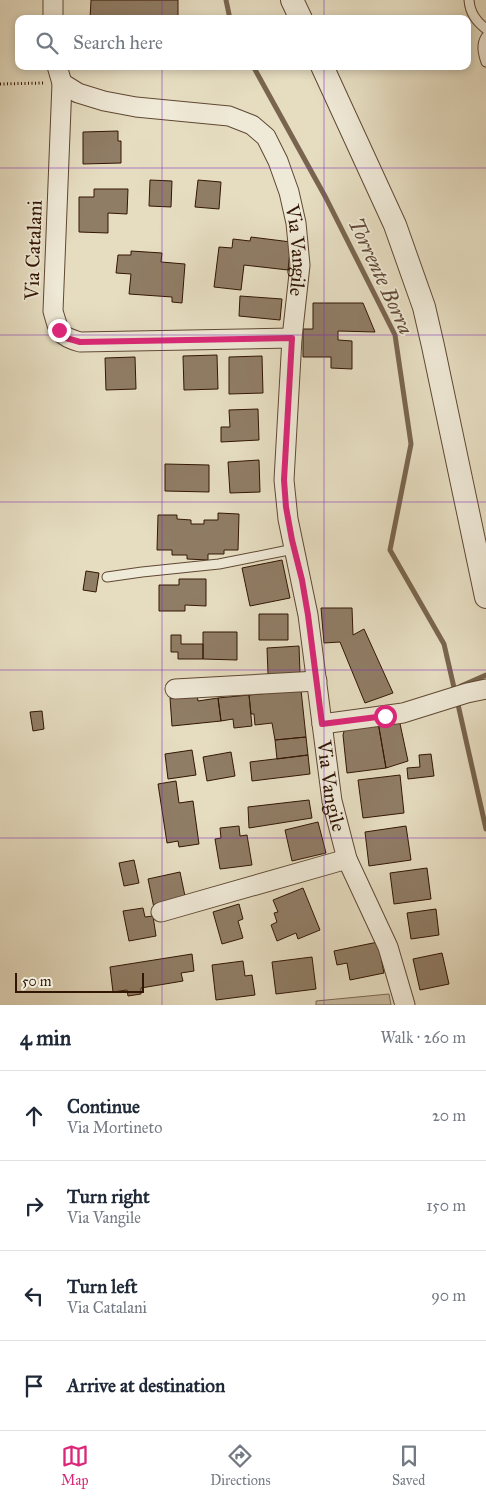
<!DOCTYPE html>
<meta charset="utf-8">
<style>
:root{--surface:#fff;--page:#f6f6f7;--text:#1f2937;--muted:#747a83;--line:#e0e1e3;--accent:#db2777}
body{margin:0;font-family:"IM FELL Great Primer",serif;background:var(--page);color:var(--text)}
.scale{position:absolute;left:15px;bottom:12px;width:129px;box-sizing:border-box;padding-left:5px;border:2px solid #321604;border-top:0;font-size:14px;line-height:18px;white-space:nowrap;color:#321604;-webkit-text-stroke:4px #efe9d7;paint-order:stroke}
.stop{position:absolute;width:15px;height:15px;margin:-11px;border:4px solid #db2777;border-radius:50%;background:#fff}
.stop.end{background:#db2777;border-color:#fff;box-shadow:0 1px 5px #0008}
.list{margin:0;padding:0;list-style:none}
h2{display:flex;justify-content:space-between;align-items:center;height:65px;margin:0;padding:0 20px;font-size:21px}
h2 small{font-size:16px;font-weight:400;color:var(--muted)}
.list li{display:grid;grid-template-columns:32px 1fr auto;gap:15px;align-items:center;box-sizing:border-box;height:90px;padding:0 20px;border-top:1px solid var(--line)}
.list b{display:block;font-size:19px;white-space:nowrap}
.list p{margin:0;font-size:16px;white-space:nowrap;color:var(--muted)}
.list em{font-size:16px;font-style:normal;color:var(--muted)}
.icon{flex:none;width:28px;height:28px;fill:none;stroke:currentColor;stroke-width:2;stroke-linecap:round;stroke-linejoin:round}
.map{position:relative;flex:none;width:486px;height:1005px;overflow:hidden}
.search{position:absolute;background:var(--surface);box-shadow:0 2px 8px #0003;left:15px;right:15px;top:15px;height:55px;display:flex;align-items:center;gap:12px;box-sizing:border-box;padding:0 18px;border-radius:10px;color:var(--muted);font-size:19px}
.sheet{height:425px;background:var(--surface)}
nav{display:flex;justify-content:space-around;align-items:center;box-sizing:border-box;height:70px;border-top:1px solid var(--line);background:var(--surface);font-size:14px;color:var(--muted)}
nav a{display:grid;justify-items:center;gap:2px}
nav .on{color:var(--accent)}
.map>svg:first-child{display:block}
.green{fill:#c7bba1;stroke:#7c6852}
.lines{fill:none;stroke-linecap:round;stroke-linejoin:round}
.stream{stroke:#79654f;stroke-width:5}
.building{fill:#907d66;stroke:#321604}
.service-casing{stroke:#5f4833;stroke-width:11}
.minor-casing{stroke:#5f4833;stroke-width:21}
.tertiary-casing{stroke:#5f4833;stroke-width:24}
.path{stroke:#321604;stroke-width:3;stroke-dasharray:1 2.5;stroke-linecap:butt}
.service{stroke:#efe9d7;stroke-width:9}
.minor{stroke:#efe9d7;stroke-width:19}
.tertiary{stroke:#efe9d7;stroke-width:22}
.route{stroke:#db2777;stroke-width:6}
.grid{fill:none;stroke:#7b2cbf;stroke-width:1;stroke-opacity:0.55}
.labels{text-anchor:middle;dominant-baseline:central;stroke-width:4;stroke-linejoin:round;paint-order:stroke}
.street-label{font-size:20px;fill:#321604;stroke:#efe9d7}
.water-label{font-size:21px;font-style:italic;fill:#624a36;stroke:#efe9d7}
</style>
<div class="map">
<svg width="486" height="1005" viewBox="0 0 486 1005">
<rect width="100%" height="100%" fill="#e6ddc1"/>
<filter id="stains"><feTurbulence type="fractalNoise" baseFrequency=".004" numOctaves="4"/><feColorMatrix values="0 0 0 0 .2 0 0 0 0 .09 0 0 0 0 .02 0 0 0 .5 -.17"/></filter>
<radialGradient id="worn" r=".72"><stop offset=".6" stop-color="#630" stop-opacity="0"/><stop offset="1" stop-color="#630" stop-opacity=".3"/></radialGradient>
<path class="green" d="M389,994l2,11h-75v-4z"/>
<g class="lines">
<path class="stream" d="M226,0l4,19
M253,66l73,132 69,137 16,109 -21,106 54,94 11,48
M461,686l25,-11
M457,700l29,129"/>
</g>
<path class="building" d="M91,0h87v19h-88z
M118,131v10h3v22l-38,1v-32z
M150,180l22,1 -1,26 -22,-1z
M198,180l23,2 -2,27 -24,-2z
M94,189h34l-1,25 -19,-1v20l-29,-1v-35h15z
M251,237l40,5 -3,28 -44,-5 -3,25 -27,-3 5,-40 13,1 1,-9 17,2z
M131,251l31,2 -1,9 24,2 -3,39 -10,-1v-5l-43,-3 2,-20 -15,-1 2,-18h13z
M240,296l42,3 -2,21 -41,-4z
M313,303h50l12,29 -37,-1v9l14,1v28l-21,-1v-11h-28v-28h10z
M217,355l1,34 -34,1 -1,-34z
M262,356l1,37 -34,1v-37z
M135,357l1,32 -30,1 -1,-32z
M258,409l1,31 -38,2v-15h9l-1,-17z
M259,460l1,32 -30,1 -2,-31z
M165,464l44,1v27l-44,-1z
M218,513l21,1 -1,36h-14v4h-16v6l-21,-1v-4h-15v-5h-15l1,-35h19v4l14,1v4h13v-4h14z
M282,560l8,38 -40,8 -8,-38z
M86,571l13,2 -3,19 -13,-2z
M179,579h27v27l-21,-1v6h-26v-26h20z
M321,608h31l1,27 11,-6 29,64 -28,10 -25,-61 -16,1z
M259,614h29v26h-29z
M203,632h34v28l-34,-1z
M171,635h10v9h22v15h-25v-7h-7z
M299,646l1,27 -32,1 -1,-26z
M301,690l5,47 -31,3 -3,-17 -17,2 -1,-11h-3l-2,-19z
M197,695l1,6 20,-3 3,23 -49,5 -2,-28z
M249,695l3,31 -18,2 -1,-9 -12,2 -3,-23z
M42,711l2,18 -11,2 -3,-19z
M399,719l9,42 -22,7 -8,-46z
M378,722l8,46 -39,5 -4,-38 2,-7z
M306,737l2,18 -31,4 -2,-19z
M192,750l4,25 -28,4 -3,-25z
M231,752l4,24 -28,5 -4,-24z
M431,754l3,22 -26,3 -1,-11 13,-1 -1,-12z
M308,755l2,19 -58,7 -2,-19z
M400,775l4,38 -41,5 -5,-38z
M176,781l3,22 14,-2 6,43 -20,3 -1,-6 -11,2 -9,-59z
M309,800l3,18 -63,10 -1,-21z
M318,822l8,31 -34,8 -7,-31z
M239,826l1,10 7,-1 5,30 -32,4 -5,-30 6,-1 -1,-10z
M406,826l5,34 -42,6 -4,-34z
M134,860l5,23 -15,3 -5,-23z
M427,868l4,31 -37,5 -4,-31z
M180,872l6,29 -32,7 -6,-29z
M303,888l17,42 -22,9 -2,-6 -19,8 -6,-16 6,-3 -3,-9 4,-1 -5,-12z
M239,904l4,15 -5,2 5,17 -21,6 -9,-32z
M143,908l2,9 8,-1 3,20 -27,5 -6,-30z
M436,909l3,26 -28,4 -4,-26z
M378,942l6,31 -34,7 -3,-17 -10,2 -3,-14z
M442,953l7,31 -29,6 -7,-31z
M192,954l2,17 -13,2 2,8 -42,7v6l-13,2 -1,-6 -14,2 -3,-25z
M312,957l4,32 -40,5 -4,-32z
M243,961l2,15 7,-1 3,20 -39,5 -4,-35z"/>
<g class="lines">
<defs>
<path id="service" d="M469,0c1,13 7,21 17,29
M486,37c-5,8 -3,16 0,25
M107,577l35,-5 77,-8 75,-15"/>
<g id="minor">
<path d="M53,0v19"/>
<path id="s1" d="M57,66l5,17 16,10 26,8 32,6 93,9 23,9 14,12 12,24 11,31 7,31 4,42 -8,73 -8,142 4,39 20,96 24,186 15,58 41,88 17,58"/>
<path d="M62,83l-9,228c6,21 6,25 27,31l212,-4"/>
<path d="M175,689l142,-8"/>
<path d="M322,724l81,-11 64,-20 19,-4"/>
<path d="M161,912l186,-53"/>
</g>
<path id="tertiary" d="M292,0l9,19
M322,66l73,159 29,82 9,39 53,251"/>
</defs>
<use href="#service" class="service-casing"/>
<use href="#minor" class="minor-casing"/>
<use href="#tertiary" class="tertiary-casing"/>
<path class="path" d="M0,84l44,-1"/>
<use href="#service" class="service"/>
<use href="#minor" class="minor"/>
<use href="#tertiary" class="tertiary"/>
</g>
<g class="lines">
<path class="route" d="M59,330l7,8 14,4 212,-4 -8,142 2,27 6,33 10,40 6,35 14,109 63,-8"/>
</g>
<path class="grid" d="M162,0v19M324,0v19M162,66v939M324,66v939M0,168h486M0,335h486M0,502h486M0,670h486M0,838h486"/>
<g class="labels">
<g class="street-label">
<text transform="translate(33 250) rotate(-88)">Via Catalani</text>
<text stroke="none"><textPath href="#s1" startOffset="352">Via Vangile</textPath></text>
<text stroke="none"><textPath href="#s1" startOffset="892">Via Vangile</textPath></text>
</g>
<g class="water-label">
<text transform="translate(381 276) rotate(65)">Torrente Borra</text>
</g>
</g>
<rect width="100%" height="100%" filter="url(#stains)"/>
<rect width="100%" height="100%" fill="url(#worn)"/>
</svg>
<div class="scale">50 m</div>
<div class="stop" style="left:385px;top:716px"></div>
<div class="stop end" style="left:59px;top:330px"></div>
<div class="search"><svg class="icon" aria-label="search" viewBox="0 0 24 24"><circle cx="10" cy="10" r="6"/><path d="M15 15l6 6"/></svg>Search here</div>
</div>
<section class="sheet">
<h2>4 min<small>Walk · 260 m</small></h2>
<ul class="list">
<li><svg class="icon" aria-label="ahead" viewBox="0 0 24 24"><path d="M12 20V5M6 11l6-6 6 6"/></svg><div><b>Continue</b><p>Via Mortineto</p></div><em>20 m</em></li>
<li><svg class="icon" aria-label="right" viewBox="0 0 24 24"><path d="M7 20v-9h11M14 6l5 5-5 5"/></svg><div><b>Turn right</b><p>Via Vangile</p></div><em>150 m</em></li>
<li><svg class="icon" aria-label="left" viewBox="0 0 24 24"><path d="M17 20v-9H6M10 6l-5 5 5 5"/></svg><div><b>Turn left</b><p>Via Catalani</p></div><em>90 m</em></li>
<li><svg class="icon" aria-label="arrive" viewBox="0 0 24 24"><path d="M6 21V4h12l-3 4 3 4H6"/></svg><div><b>Arrive at destination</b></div></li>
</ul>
</section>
<nav>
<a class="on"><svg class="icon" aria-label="map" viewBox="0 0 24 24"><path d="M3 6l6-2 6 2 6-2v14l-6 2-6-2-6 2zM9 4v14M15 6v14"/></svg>Map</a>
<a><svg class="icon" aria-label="directions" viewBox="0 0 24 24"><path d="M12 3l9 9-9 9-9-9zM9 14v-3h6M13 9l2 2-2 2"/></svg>Directions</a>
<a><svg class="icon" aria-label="saved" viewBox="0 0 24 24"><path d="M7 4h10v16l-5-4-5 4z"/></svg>Saved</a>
</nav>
